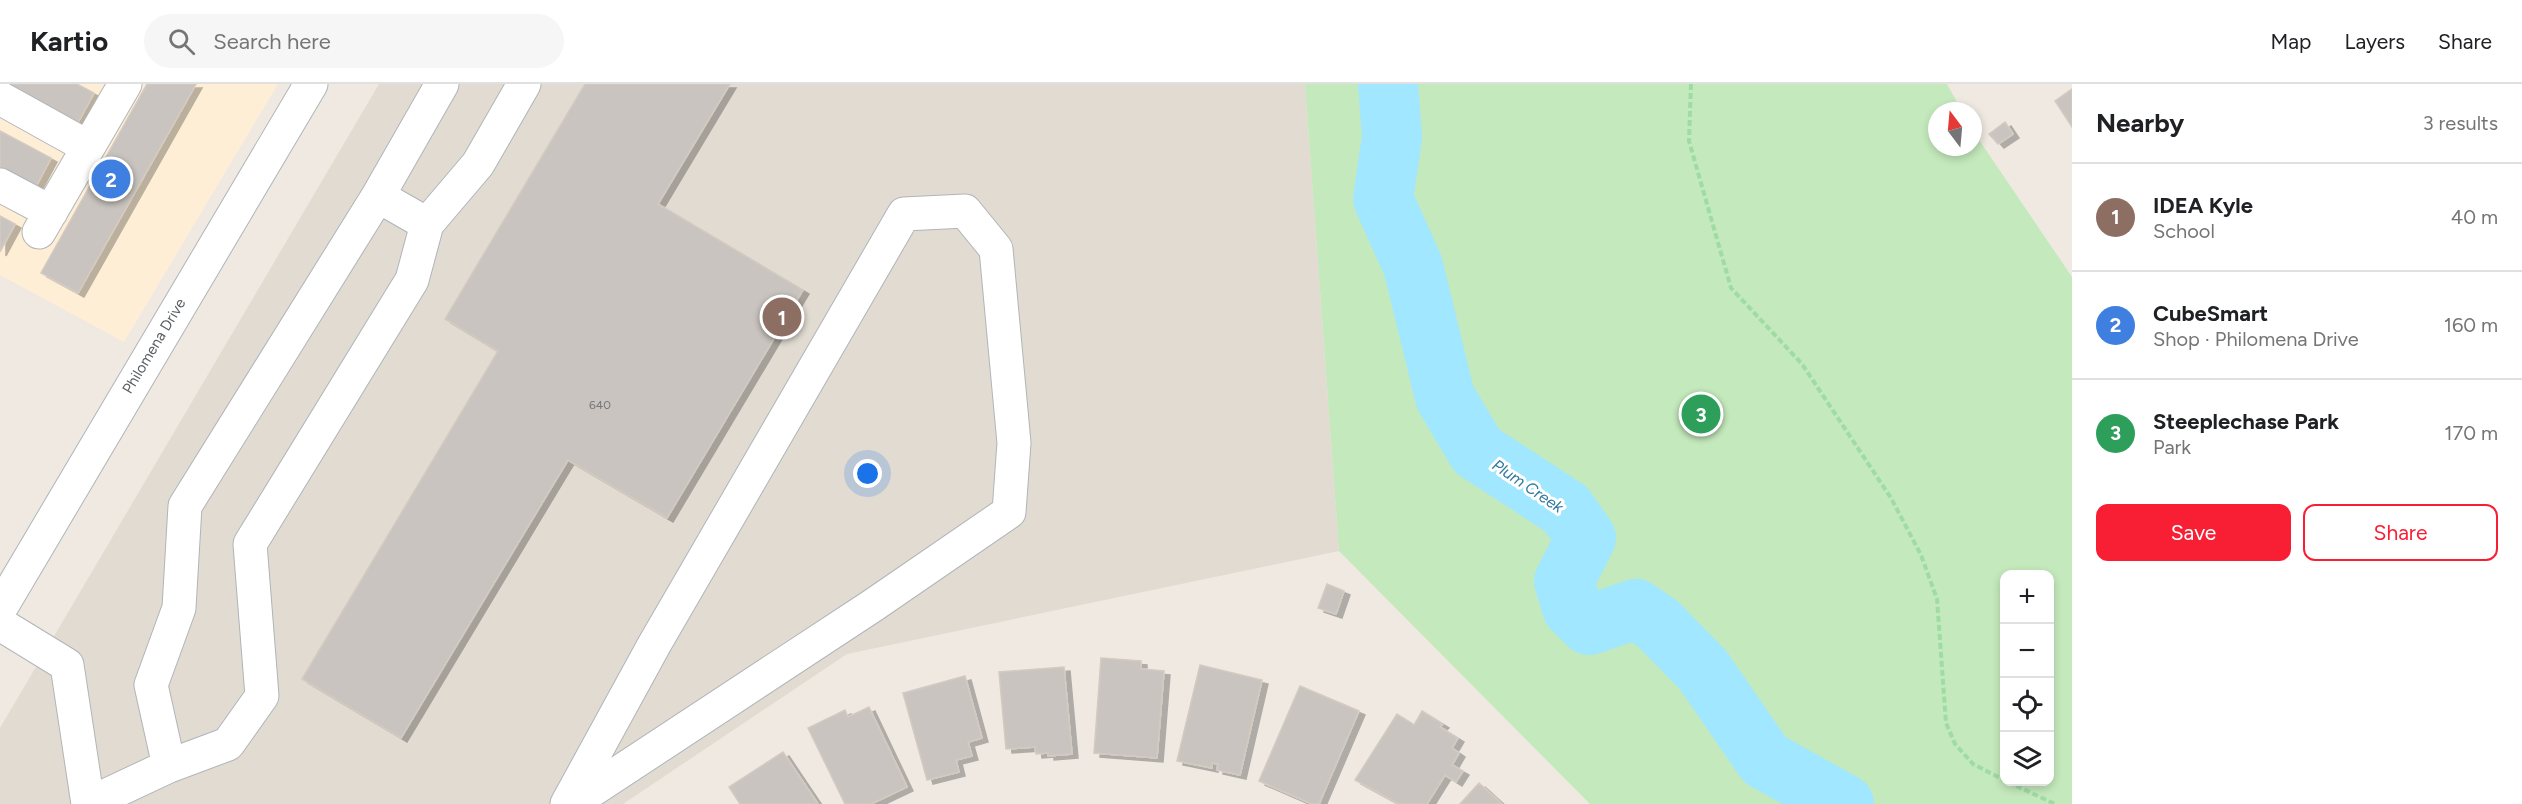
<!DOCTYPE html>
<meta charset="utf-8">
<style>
:root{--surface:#fff;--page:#f6f6f6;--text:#202124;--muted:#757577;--line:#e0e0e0;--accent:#f81e34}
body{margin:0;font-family:Figtree,sans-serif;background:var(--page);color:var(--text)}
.controls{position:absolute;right:18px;bottom:18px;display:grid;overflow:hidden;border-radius:12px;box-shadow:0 3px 9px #0003}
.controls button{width:54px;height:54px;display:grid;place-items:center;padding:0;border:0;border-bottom:2px solid var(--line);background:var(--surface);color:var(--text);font:30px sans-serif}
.compass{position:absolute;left:1928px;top:18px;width:54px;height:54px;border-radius:50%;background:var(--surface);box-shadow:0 3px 9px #0003;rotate:344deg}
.you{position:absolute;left:868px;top:390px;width:21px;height:21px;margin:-15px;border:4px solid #fff;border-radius:50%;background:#1a73e8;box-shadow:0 0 0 9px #1a73e833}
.badge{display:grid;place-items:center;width:39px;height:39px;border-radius:50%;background:var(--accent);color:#fff;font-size:20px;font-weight:700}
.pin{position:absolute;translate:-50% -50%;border:3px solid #fff;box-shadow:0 2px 6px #0006}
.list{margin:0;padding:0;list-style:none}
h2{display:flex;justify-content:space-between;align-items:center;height:78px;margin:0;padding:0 24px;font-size:26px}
h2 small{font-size:20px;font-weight:400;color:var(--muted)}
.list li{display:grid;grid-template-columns:39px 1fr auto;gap:18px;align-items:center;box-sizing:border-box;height:108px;padding:0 24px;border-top:2px solid var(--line)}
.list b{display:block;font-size:22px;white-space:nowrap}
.list p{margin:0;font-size:20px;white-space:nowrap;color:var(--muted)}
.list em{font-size:20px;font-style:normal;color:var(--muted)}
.actions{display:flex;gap:12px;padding:18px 24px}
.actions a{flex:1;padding:14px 0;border:2px solid var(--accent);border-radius:12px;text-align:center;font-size:21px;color:var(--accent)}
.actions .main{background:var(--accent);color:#fff}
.icon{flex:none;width:33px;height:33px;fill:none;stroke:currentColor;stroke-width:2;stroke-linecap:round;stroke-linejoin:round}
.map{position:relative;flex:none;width:2072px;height:720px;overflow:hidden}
header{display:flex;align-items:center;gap:36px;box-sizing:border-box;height:84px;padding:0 30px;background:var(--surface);border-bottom:2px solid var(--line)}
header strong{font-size:28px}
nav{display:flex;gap:33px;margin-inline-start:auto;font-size:21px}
.search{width:420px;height:54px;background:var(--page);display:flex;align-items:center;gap:15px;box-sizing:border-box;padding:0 21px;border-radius:33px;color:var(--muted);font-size:22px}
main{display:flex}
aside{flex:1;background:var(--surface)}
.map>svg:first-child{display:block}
.commercial{fill:#ffeed6}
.education{fill:#e1dbd2}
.green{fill:#c4e9bc;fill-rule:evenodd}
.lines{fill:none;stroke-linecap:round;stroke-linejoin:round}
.river{stroke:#a1e7ff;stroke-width:60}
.building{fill:#c9c4bf;stroke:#d4cac0;stroke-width:1.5;filter:url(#shadow)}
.minor-casing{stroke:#b0b5b9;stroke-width:35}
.path{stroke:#9edca3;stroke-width:4;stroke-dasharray:6 3;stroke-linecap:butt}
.minor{stroke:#fff;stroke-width:33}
.labels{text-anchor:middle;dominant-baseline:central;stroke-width:6;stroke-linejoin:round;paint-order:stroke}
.number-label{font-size:12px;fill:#76797b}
.street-label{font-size:15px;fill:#5a6064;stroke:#fff}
.water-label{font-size:16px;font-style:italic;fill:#2f799e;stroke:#fff}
</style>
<header>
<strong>Kartio</strong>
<div class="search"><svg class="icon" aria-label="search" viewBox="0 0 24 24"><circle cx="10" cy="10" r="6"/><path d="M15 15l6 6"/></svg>Search here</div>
<nav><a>Map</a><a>Layers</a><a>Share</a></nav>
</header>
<main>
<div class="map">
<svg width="2072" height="720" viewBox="0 0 2072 720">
<defs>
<filter id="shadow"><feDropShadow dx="6" dy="4" stdDeviation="0" flood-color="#0004"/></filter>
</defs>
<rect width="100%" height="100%" fill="#efe9e2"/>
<path class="commercial" d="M0,0h278l-154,258 -124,-67z"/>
<path class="education" d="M379,0h926l34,467 -492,103 -224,150h-623v-76z"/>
<path class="green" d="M1305,0h642l15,27h-25v36h36v-16l99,146v527h-482l-251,-253zM2004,490h46v208h-46z"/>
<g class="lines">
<path class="river" d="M1388,0l4,53 -9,62 30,67 32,131 32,54 89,58 20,29 -22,43 8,27 17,17 47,-16 22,15 45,46 62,90 79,44"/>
</g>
<path class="building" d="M4,0h73l17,9 -17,31z
M147,0h49l-118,209 -37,-20z
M585,0h145l-72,120 145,86 -136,228 -99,-58 -167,278 -99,-59 196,-328 -53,-32z
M2072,5v38l-17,-26z
M2005,38l8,12 -15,10 -9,-10z
M0,47l51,27 -17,32 -34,-18z
M0,132l15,8 -15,28z
M1327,500l17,7 -8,23 -18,-6z
M1101,574l40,3v8l23,2 -7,87 -63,-5z
M1200,581l62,15 -22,95 -23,-5 1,-6 -6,-1v5l-35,-7z
M1064,583l8,87 -24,2v-3l-12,1 -1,-7 -29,2 -7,-77z
M965,592l17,62 -14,4 4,14 -16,4 3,12 -32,8 -24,-87z
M1300,602l59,25 -40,93h-7l-53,-23z
M869,623l38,80 -36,17h-26l-37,-76 37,-18 3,7z
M1422,627l21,13 -3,3 18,11 -6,10 7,5 -7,12 11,6 -7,11 -11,-7 -18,29h-28l-44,-24 42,-66 17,11z
M783,668l35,52h-78l-11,-17z
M1479,699l23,21h-42z"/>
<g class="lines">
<defs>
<path id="minor" d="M0,14l88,49
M0,101l51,27
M378,112l64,-112
M39,148l86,-148
M0,525l311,-525
M0,540l67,41 21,139 81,-38 -18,-81 28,-77 6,-102 193,-310 49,28 51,-60 46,-80
M169,682l59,-22 34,-48 -12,-152 162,-264 15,-56
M567,720l87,-159 250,-431 61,-3 31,38 18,194 -5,69 -137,94 -301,198"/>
</defs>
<use href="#minor" class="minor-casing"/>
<path class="path" d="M1691,0l-2,57 42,147 71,76 89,134 30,57 16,44 9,124 9,21 18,20 31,16
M2008,698l47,22"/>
<use href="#minor" class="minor"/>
</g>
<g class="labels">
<g class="number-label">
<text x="600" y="321">640</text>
</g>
<g class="street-label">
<text transform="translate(154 262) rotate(-59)">Philomena Drive</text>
</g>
<g class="water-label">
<text transform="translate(1528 402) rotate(34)">Plum Creek</text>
</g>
</g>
</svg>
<div class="controls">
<button>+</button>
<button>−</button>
<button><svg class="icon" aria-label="locate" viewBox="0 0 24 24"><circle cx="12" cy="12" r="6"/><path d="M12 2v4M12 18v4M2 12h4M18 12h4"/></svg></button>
<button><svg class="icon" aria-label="layers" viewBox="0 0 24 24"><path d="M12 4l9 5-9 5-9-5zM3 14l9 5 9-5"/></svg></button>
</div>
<svg class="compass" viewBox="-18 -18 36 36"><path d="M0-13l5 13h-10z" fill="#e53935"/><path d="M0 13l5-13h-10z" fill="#757577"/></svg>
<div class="you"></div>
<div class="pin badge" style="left:782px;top:233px;background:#8d6e63">1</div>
<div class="pin badge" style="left:111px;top:95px;background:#3f7fe0">2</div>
<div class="pin badge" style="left:1701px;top:330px;background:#2e9e5b">3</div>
</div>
<aside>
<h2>Nearby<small>3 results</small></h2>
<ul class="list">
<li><span class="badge" style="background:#8d6e63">1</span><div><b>IDEA Kyle</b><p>School</p></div><em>40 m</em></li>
<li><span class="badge" style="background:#3f7fe0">2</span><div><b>CubeSmart</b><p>Shop · Philomena Drive</p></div><em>160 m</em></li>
<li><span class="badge" style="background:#2e9e5b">3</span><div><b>Steeplechase Park</b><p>Park</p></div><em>170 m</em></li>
</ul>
<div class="actions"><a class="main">Save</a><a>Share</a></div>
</aside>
</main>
